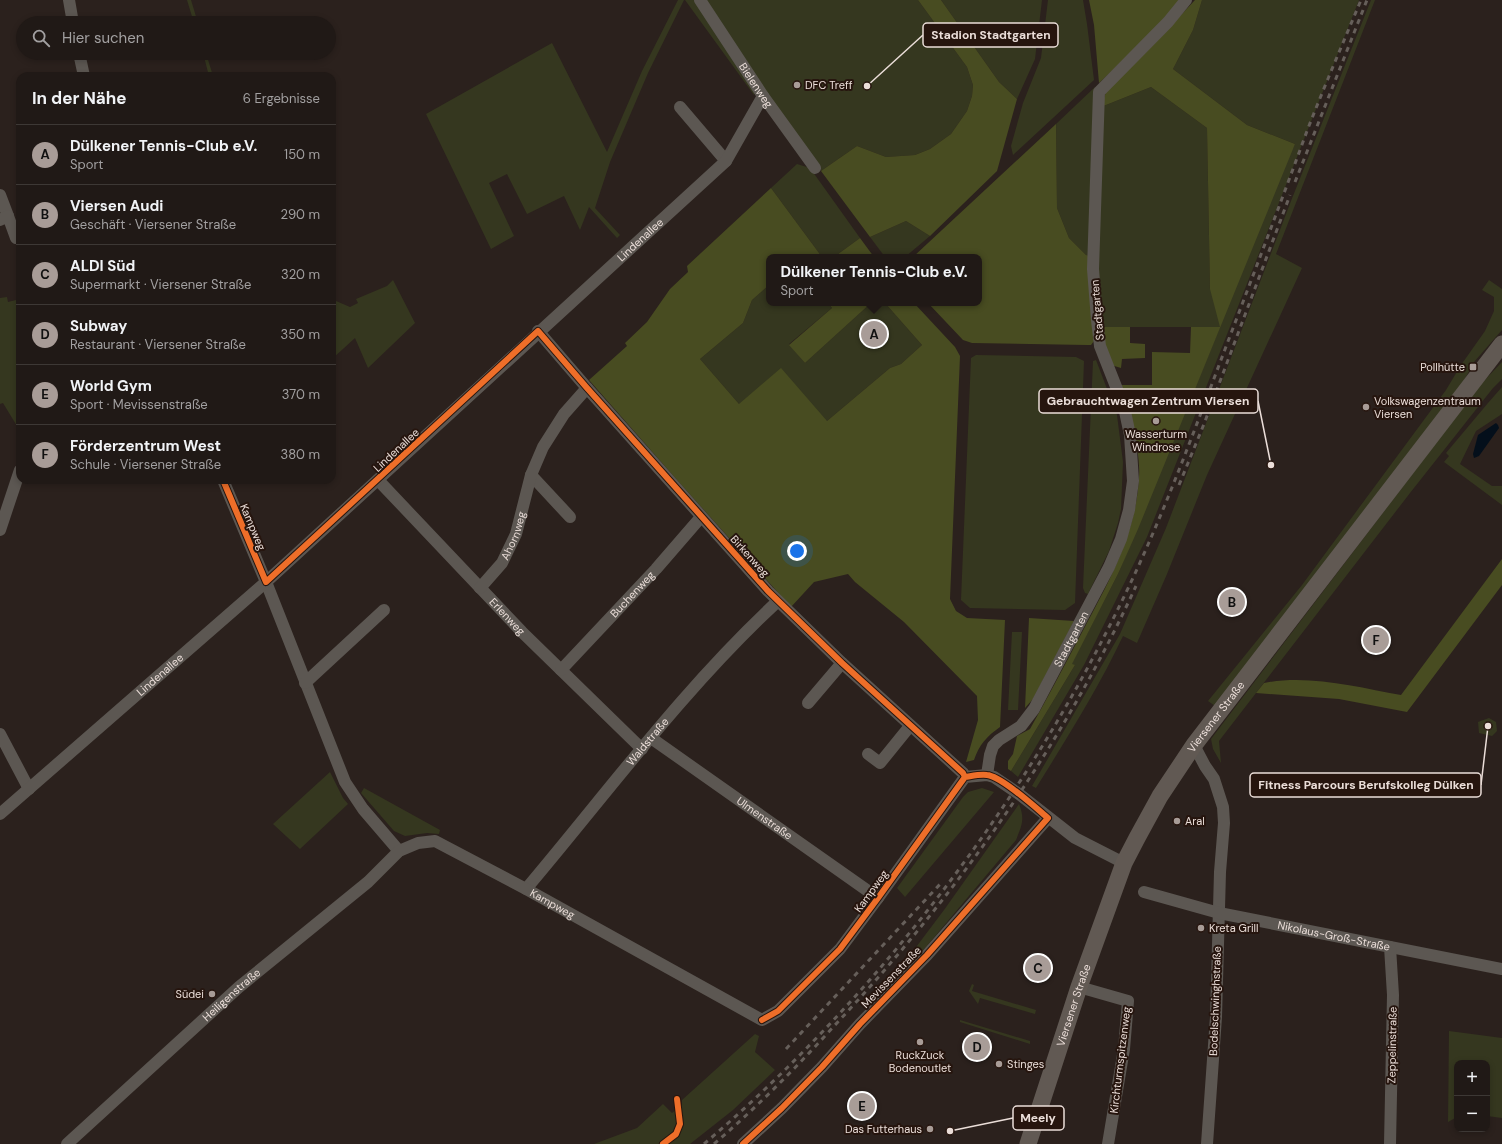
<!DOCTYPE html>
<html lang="de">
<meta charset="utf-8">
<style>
:root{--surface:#201916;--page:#2d2623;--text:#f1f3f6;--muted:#a2a0a1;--line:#3d3835;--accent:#a89c97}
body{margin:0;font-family:"DM Sans",sans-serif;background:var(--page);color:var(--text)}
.controls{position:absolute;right:12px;bottom:12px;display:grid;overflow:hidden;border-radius:8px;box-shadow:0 2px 6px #0003}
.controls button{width:36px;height:36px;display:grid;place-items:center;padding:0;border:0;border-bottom:1px solid var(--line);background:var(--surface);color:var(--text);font:20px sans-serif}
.you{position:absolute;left:797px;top:551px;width:14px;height:14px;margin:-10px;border:3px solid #fff;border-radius:50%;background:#1a73e8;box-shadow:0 0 0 6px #1a73e833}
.badge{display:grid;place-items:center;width:26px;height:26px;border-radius:50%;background:var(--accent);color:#111;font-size:13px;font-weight:700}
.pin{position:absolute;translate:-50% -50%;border:2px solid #fff;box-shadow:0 1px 4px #0006}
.popup{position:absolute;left:766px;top:254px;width:216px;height:52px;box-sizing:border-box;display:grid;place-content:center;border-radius:8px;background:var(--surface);filter:drop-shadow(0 1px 3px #0005);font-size:13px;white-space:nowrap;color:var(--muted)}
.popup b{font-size:15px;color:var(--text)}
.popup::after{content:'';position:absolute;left:50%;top:100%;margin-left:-8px;border:8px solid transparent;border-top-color:var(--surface)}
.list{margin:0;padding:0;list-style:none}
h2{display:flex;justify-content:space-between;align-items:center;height:52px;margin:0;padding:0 16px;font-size:17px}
h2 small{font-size:13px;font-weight:400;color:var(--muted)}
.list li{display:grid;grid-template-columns:26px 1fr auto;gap:12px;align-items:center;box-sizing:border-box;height:60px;padding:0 16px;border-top:1px solid var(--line)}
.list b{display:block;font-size:15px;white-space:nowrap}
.list p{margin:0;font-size:13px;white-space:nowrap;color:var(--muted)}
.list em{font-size:13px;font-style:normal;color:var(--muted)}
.icon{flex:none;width:22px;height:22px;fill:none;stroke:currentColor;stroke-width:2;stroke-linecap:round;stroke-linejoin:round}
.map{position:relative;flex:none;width:1502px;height:1144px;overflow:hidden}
.search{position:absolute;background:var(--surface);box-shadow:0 2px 6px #0003;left:16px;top:16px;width:320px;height:44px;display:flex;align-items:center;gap:10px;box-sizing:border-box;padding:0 14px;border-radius:22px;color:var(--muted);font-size:15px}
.panel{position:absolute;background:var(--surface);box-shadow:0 2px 6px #0003;left:16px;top:72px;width:320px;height:412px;border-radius:12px}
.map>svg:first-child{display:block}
.green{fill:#35371f}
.forest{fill:#484c21}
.water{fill:#040f1b}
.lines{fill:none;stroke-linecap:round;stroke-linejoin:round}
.street{stroke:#5c5752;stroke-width:12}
.secondary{stroke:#615953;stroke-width:17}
.rail{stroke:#665f5a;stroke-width:3;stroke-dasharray:5 5;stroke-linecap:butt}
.cycleway-casing{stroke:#26150e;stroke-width:8}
.cycleway{stroke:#ee6e29;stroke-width:6}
.poi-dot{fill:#a89c97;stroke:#26150e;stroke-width:1.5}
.labels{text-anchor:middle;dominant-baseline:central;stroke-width:4;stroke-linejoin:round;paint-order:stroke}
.street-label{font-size:11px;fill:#ebded9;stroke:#26150e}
.poi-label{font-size:11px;fill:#ebded9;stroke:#26150e;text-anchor:start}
.leader{fill:none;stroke:#ebded9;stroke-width:1.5}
.callout-dot{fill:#ebded9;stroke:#26150e;stroke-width:1.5}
.callout{fill:#26150e;stroke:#ebded9;stroke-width:1.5}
.callout-label{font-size:12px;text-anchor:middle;font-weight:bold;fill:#ebded9}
</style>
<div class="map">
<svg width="1502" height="1144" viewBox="0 0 1502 1144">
<rect width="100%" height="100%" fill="#2b211d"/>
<path class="green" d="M187,0h4l7,23h-4z
M678,0h6l-36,73 -38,89 -15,46 25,27 -3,3 -28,-31 -9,23 -16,-34 -37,18 -20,-40 -18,9 25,53 -23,13 -65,-135 126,-71 55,109 35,-81z
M685,0h10l60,89 -1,6z
M705,0h213l49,67 6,18 -1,11 -5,15 -16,23 -21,15 -15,6 -29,2 -29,-11 -36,25 -59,-83z
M941,0h101l-7,59 -18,40 -18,-17z
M1048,0h35l4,24 7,56 -81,75 -2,-9 12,-43 18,-45z
M1202,0h157l-212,537 -63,128 -66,112 -7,-6 64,-106h-4l47,-91 102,-247h-120l-2,-36 3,-184 50,-20 56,41 3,161 85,-145 -48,-19 -74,-56 20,-39z
M1371,0h4l-99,254 26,14 -95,207 -40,99 -30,69 -14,-7c-25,53 -56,102 -87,152l-4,-2 88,-152 46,-106 125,-327z
M203,53h3l7,23h-4z
M1095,87l1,20 -5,149 -5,-1 -17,-17 -12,-30 -1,-84z
M797,164l13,4 50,70 -26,19h-12l-51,-69z
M906,221l24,15 -25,21h-20l-15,-20z
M393,280l22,43 -47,45 -13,-30 -23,21v-56l4,-2 14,6 8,-4 -2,-4 31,-13z
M1489,280l13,9v41l-28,32 -14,26 -245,318 -7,-5 94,-116 144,-195 15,-25 24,-34 9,-20v-14l-12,-7z
M769,285v18h59l4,5 -43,36 16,19 66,-60h14l37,42 -21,19 -11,4 -63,53 -88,-17 -39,-45 43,-36 9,-23z
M7,297l1,5 12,-3v132l-17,-28 -3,1v-106z
M976,355l100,2 8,4 -9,242 -10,7 -95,-2 -9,-8 10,-242z
M1096,360l21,55 6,47 -2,47 -3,14 -9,28 -21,43 -3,-1 -2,-5 10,-227z
M1502,362v17l-9,9 -83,105 -191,248 2,22 -8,-14 -2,-10 269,-354z
M1502,387v27l-26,17 -16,33 32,22h10v19l-58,-43 5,-6 -3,-3 42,-50z
M1012,632h10l-4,78h-10z
M1489,718l7,4 1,9 -5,5 -13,-3 -1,-11z
M330,772l13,26 5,6 -48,45 -27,-25z
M364,788l76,42 -1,4 -12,-1 -22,3 -11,-5 -33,-38z
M982,788l12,4 -89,105 -8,-9 66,-91 5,-5z
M1019,804c6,15 3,21 -3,36l-90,107 -43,44 61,-81z
M972,984l2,1 -2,6 64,19 -1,4 -55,-16 -2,6 -9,-13z
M960,1020l70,21v3l-70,-22z
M1449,1031l53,7v80l-15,-2v-53h-30v54l-9,5z
M755,1034l4,2 -4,16 20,18 -42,40 -43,34h-96l43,-16 26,-24 9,9 10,-8v-5z"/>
<path class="forest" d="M918,0h23l58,82 18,17 -20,72 -67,65 -24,-15 -36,16 -49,-66 36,-25 29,11 29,-2 15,-6 21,-15 16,-23 5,-15 1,-11 -6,-18z
M1089,0h93l-53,55 -30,28 -5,-58z
M1195,0h7l-9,30 -20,39 74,56 48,19 -157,385 -20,45 -46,90 3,1 -64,106 -3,-2v-8l5,-7 4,-18 13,-7c17,-30 33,-61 49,-91 27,-51 57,-102 60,-161 2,-26 -10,-68 -19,-92h32v-33l38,1 1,-26h29l-10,-38 -3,-161 -56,-41 -50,20 7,-21 59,-56z
M1056,124l1,84 12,30 17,17 5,1 3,85 -3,4h-4l-115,-2 -9,-3 -35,-37h51v-46h-66z
M771,188l51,69h-53v28l-17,15 -9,23 -43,36 39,45 42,-36 46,53 63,-53 11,-4 21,-19 -37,-42h29l41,44 5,9 -10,243 6,12 11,7 38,2 -5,107c-13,9 -21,18 -26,33l-8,2 12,-42 -1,-24 -73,-74 -49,-40 -7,-8 -34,8 -23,25 -114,-127 -88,-100 38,-34 -2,-3 22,-21 23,-33 18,-17 -1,-6z
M860,238l14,19h-40z
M828,303h43l-66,60 -16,-18 43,-37z
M1100,327h30v16l15,1v14l-23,1 -1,9 -10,-3z
M1502,559v26l-95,127 -68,-13 -83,-6 8,-10c44,-9 93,4 137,12z
M1029,618l45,3 -41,78 -8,9z"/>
<path class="water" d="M1496,423l2,2 1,3 -20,28 -5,2 -1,-4 5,-19z"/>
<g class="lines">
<g class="street">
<path d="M69,0l4,23"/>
<path id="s1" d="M700,0l63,96 52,72"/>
<path d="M79,53l5,23"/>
<path d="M680,107l46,54"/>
<path d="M0,195l8,21"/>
<path d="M0,220l8,-4 8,22 4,-2"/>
<path d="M538,331l49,57 181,203 74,72 121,110 2,4"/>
<path d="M531,475l39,42"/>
<path d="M223,480l43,102 79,200 18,27 36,42"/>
<path id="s2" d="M378,480l144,152 120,117"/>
<path d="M0,530l20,-60"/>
<path id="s3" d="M480,588l22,-25 14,-29 15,-59 12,-28 21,-33 23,-26"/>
<path id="s4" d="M561,670l95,-101 45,-52"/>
<path d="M305,683l79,-73"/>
<path d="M808,703l34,-40"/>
<path d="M0,734l29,55"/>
<path id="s5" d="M651,738l227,160"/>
<path d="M1194,745l11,21 9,13 9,28 1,16 -4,49 -4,145 -9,127"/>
<path d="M868,754l12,9 30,-37"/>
<path id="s6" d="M987,775l3,-20 3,-9 6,-6 22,-14 13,-17 75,-142 12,-28 8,-29 4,-29 -3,-46 -6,-28 -24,-61 -3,-26 -4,-51 6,-177 69,-70 18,-22"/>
<path id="s7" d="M0,814l266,-232 460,-421 37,-65"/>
<path id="s8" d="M526,889c82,-97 158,-201 252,-288"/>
<path id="s9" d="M1144,892l75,21 283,56"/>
<path d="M1390,947l3,48 -3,149"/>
<path d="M1079,987l49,14 -4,48 -16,95"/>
<path id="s10" d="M67,1144l172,-157 129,-105 31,-31 19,-8 17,-2 91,48 236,131 16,-9 62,-62 38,-51 87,-121 22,-2 7,2 25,17 56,44 49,25"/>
<path d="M743,1144l39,-36 40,-41 38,-43 67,-69 121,-137"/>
</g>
<path class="secondary" id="s11" d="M1028,1144l51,-157 45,-124 13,-25 23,-42 34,-51 308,-401"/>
<path class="rail" d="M1295,182l72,-182
M1179,485l25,-61 86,-229
M786,1049l157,-168
M704,1144c169,-144 315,-334 413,-533 43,-86 76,-177 110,-267 27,-71 54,-142 80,-213 17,-44 36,-88 54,-131
M714,1144c43,-37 83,-77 121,-119 121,-129 227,-278 301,-439"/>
<defs>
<path id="cycleway" d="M223,480l43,102 272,-251 49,57 181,203 74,72 121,110 2,4
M663,1144l13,-10 4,-10 -3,-25
M743,1144l39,-36 40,-41 38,-43 67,-69 121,-137c-12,-10 -47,-42 -61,-43 -7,-1 -15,1 -22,2l-87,121 -38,51 -62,62 -16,9"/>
</defs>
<use href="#cycleway" class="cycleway-casing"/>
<use href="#cycleway" class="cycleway"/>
</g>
<g class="poi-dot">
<circle cx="797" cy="85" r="4"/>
<rect x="1469" y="363" width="8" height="8" rx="2"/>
<circle cx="1366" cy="407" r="4"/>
<circle cx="1156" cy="421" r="4"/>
<circle cx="1177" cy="821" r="4"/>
<circle cx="1201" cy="928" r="4"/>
<circle cx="212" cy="994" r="4"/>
<circle cx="920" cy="1042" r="4"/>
<circle cx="999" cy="1064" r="4"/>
<circle cx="930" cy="1129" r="4"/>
</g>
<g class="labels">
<g class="street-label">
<text stroke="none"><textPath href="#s1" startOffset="102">Bielenweg</textPath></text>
<text stroke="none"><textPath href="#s7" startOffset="860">Lindenallee</textPath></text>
<text transform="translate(1097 310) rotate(-95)">Stadtgarten</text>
<text transform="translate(396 450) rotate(-43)">Lindenallee</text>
<text transform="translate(253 527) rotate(67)">Kampweg</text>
<text stroke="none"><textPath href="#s3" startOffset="63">Ahornweg</textPath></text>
<text transform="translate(750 556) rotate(48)">Birkenweg</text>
<text stroke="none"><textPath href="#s4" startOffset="104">Buchenweg</textPath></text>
<text stroke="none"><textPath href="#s2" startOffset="188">Erlenweg</textPath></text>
<text stroke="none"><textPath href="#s6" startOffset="165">Stadtgarten</textPath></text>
<text stroke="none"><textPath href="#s7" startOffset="212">Lindenallee</textPath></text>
<text stroke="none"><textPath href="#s11" startOffset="470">Viersener Straße</textPath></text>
<text stroke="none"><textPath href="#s8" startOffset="191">Waldstraße</textPath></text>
<text stroke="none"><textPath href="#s5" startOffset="139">Ulmenstraße</textPath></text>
<text transform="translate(871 891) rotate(-54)">Kampweg</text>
<text stroke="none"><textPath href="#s10" startOffset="614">Kampweg</textPath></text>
<text stroke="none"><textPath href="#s9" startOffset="195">Nikolaus-Groß-Straße</textPath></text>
<text transform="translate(891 977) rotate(-46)">Mevissenstraße</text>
<text stroke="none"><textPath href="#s10" startOffset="222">Heiligenstraße</textPath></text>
<text transform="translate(1215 1001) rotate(-88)">Bodelschwinghstraße</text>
<text stroke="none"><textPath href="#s11" startOffset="146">Viersener Straße</textPath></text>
<text transform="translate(1392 1045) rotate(-89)">Zeppelinstraße</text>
<text transform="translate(1120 1060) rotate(-83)">Kirchturmspitzenweg</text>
</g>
<g class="poi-label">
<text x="805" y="85">DFC Treff</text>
<text x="1465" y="367" text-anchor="end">Pollhütte</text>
<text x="1374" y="401">Volkswagenzentraum<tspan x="1374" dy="13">Viersen</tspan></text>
<text x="1156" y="434" text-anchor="middle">Wasserturm<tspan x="1156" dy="13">Windrose</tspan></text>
<text x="1185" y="821">Aral</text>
<text x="1209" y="928">Kreta Grill</text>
<text x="204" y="994" text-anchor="end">Südei</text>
<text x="920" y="1055" text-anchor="middle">RuckZuck<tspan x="920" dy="13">Bodenoutlet</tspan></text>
<text x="1007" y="1064">Stinges</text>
<text x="922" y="1129" text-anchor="end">Das Futterhaus</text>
</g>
</g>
<path class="leader" d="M867 86L923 35M1271 465L1258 401M1488 726L1481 785M950 1131L1013 1118"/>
<g class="callout-dot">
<circle cx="867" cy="86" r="4"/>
<circle cx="1271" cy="465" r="4"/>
<circle cx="1488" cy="726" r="4"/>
<circle cx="950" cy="1131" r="4"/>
</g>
<g class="callout">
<rect x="923" y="23" width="135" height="24" rx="4"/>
<rect x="1039" y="389" width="219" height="24" rx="4"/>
<rect x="1250" y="773" width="231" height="24" rx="4"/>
<rect x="1013" y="1106" width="51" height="24" rx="4"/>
</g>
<g class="callout-label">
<text x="991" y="39">Stadion Stadtgarten</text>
<text x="1148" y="405">Gebrauchtwagen Zentrum Viersen</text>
<text x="1366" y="789">Fitness Parcours Berufskolleg Dülken</text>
<text x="1038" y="1122">Meely</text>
</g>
</svg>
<div class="controls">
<button>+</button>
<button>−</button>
</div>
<div class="you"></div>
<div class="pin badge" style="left:874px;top:334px">A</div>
<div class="popup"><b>Dülkener Tennis-Club e.V.</b>Sport</div>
<div class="pin badge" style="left:1232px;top:602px">B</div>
<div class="pin badge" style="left:1038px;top:968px">C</div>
<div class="pin badge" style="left:977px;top:1047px">D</div>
<div class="pin badge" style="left:862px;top:1106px">E</div>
<div class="pin badge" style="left:1376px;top:640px">F</div>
<div class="search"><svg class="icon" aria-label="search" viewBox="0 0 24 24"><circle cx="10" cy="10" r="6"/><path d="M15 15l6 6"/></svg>Hier suchen</div>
<section class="panel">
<h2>In der Nähe<small>6 Ergebnisse</small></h2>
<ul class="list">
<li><span class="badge">A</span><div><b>Dülkener Tennis-Club e.V.</b><p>Sport</p></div><em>150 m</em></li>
<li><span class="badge">B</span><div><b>Viersen Audi</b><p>Geschäft · Viersener Straße</p></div><em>290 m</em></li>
<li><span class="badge">C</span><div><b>ALDI Süd</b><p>Supermarkt · Viersener Straße</p></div><em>320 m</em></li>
<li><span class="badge">D</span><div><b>Subway</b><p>Restaurant · Viersener Straße</p></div><em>350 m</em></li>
<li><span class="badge">E</span><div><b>World Gym</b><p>Sport · Mevissenstraße</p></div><em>370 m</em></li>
<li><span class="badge">F</span><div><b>Förderzentrum West</b><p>Schule · Viersener Straße</p></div><em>380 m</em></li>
</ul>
</section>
</div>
